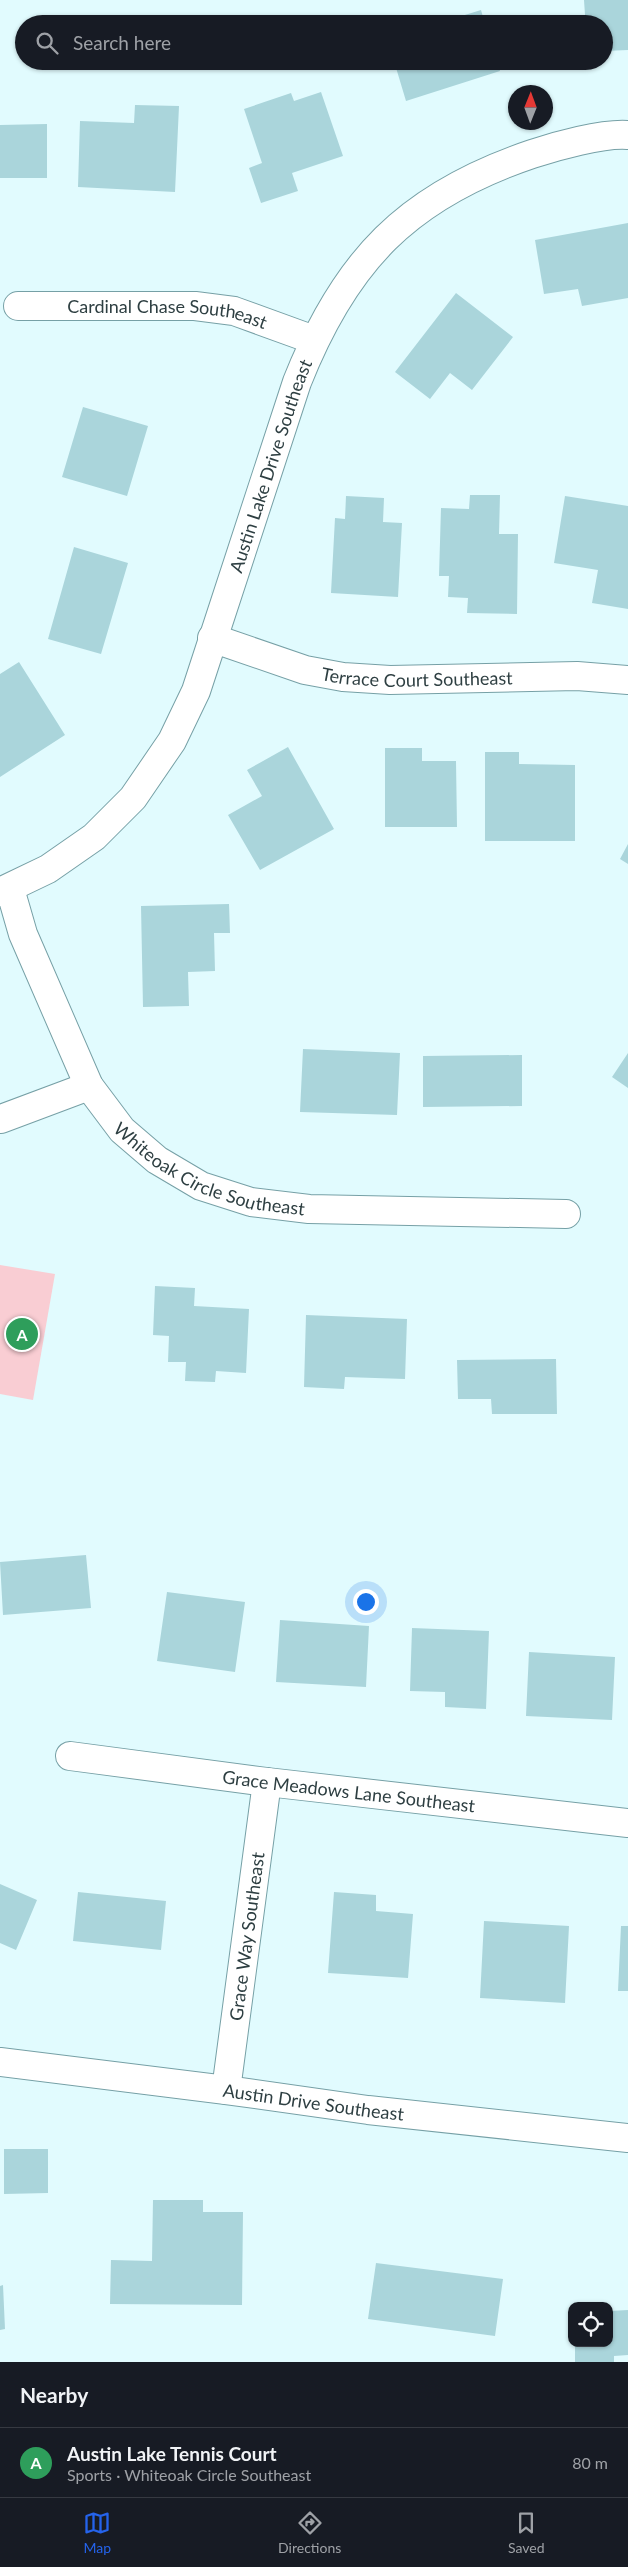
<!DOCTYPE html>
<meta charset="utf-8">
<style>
:root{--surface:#171b24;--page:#242831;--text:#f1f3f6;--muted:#9ea1a6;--line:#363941;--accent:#2563eb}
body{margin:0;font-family:Lato,sans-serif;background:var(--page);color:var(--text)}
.controls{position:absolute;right:15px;bottom:15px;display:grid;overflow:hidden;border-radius:10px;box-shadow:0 1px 4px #0004}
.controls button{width:45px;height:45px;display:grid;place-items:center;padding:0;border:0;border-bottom:1px solid var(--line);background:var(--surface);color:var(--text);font:25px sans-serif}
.compass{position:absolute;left:508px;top:85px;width:45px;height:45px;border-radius:50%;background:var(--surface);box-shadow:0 1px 4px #0004;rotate:1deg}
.you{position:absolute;left:365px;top:1601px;width:18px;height:18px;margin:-12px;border:4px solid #fff;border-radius:50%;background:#1a73e8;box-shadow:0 0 0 8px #1a73e833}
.badge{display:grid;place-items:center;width:32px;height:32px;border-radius:50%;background:var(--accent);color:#fff;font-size:16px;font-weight:700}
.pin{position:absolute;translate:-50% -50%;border:2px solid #fff;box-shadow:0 1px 5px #0006}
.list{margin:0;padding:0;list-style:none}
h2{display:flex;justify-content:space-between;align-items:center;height:65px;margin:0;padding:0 20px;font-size:21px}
h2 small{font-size:16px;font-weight:400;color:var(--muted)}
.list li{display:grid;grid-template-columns:32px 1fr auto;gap:15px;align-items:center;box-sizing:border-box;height:70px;padding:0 20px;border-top:1px solid var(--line)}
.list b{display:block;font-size:19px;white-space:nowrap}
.list p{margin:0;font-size:16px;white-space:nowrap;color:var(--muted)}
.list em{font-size:16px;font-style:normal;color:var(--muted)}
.icon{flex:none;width:28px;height:28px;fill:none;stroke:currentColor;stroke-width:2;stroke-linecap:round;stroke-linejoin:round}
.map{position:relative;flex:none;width:628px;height:2362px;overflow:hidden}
.search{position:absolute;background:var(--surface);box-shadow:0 1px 4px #0004;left:15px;right:15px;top:15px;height:55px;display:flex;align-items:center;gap:12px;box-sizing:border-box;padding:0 18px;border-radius:28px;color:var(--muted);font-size:19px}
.sheet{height:135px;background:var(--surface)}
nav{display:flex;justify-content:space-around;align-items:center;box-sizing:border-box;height:70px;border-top:1px solid var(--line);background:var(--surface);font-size:14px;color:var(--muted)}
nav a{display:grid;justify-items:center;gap:2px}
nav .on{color:var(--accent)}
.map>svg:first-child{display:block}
.green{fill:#f9cdd3}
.building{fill:#aad5db}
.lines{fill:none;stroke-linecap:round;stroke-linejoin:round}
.minor-casing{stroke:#76a0a6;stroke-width:30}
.minor{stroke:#fff;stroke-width:28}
.labels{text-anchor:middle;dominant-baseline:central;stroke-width:4;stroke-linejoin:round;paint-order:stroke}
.street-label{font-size:18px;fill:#2e3f42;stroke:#fff}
</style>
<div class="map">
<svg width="628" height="2362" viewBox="0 0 628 2362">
<rect width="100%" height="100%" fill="#e1fbfe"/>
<path class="green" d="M0,1265l55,9 -22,126 -33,-6z"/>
<path class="building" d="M584,0h44v50l-24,1v-27h-52v-8l33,-1z
M481,10l4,14h-46v-1z
M394,61h103l3,10 -94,30z
M321,92l22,64 -51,17 6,18 -37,12 -12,-35 13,-5 -18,-54 47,-16 3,8z
M135,105l44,1 -4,86 -97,-5 2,-66 54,2z
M47,124v54h-47v-53z
M628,223v75l-46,8 -4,-17 -34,5 -9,-54z
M456,293l57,44 -41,53 -22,-17 -20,26 -35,-27z
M83,407l65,19 -21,70 -65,-19z
M470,495h30l-1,39h19l-1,80 -50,-1 1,-15 -20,-1 1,-21h-10l2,-68 28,1z
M346,496l38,2 -1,24 19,1 -4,74 -67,-4 4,-75 10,1z
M565,496l63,10v103l-36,-6 6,-33 -44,-7z
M74,547l54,16 -27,91 -53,-15z
M19,662l46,73 -65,42v-103z
M288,747l46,82 -74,41 -32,-55 34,-19 -15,-26z
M385,748h37v13h34l1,66h-72z
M485,752h34v12l56,1v76h-90z
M628,844v20l-8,-5z
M229,904l1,29h-16l1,38 -27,1 1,34 -46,1 -2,-101z
M303,1049l97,4 -3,62 -97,-3z
M628,1053v35l-16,-11z
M522,1055v51l-99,1v-51z
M155,1286l40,2 -1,18 55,3 -3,64 -30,-2 -1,11 -30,-1 1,-19h-18l1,-26 -16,-1z
M306,1315l101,4 -2,60 -60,-2 -1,12 -40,-2z
M556,1359l1,55h-65l-1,-15h-33l-1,-39z
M86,1555l5,53 -88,7 -3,-53z
M167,1592l78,10 -10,70 -78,-11z
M280,1620l89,6 -3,61 -90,-5z
M412,1628l77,3 -3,78 -41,-2v-15l-35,-1z
M529,1652l86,5 -3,63 -86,-4z
M0,1884l37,16 -21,50 -16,-7z
M78,1892l88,9 -5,49 -88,-9z
M334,1892l42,3v16l37,3 -5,64 -80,-5z
M484,1921l85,5 -4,77 -85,-5z
M621,1926h7v65h-10z
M4,2149h44v44l-44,1z
M153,2200h50v12h40l-1,93 -132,-1 1,-44 41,1z
M376,2263l127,16 -8,57 -127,-17z
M3,2285l2,44 -5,1v-44z
M628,2310v45l-14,1v6h-39v-19h34v-32z"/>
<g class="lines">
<defs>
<g id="minor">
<path id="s1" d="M18,306h177l39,5 80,29"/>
<path id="s2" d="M212,638l93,32 38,7 47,3 187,-4 51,4"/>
<path id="s3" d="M10,889l13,45 66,152 33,44 35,30 44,26 50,16 58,7 257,5"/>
<path id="s4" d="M0,892l48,-23 46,-32 39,-39 39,-57 24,-50 101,-309c48,-121 110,-186 235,-228 24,-8 71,-21 96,-19"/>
<path d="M1,1119l88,-33"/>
<path id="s5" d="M70,1756l197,26 361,41"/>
<path id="s6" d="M0,2062l226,28 142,20 260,28"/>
<path id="s7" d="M226,2090l41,-308"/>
</g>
</defs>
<use href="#minor" class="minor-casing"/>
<use href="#minor" class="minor"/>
</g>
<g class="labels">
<g class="street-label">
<text stroke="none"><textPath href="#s1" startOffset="150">Cardinal Chase Southeast</textPath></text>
<text stroke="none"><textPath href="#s4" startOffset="526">Austin Lake Drive Southeast</textPath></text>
<text stroke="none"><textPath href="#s2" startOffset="211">Terrace Court Southeast</textPath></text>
<text stroke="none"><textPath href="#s3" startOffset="366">Whiteoak Circle Southeast</textPath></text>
<text stroke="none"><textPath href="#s5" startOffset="281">Grace Meadows Lane Southeast</textPath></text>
<text stroke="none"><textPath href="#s7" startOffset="155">Grace Way Southeast</textPath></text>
<text stroke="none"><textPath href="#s6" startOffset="316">Austin Drive Southeast</textPath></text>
</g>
</g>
</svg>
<div class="controls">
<button><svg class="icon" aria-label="locate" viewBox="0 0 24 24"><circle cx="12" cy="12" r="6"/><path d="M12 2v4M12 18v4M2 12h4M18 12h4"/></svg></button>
</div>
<svg class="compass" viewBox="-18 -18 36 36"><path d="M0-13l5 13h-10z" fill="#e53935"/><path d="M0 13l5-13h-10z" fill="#9ea1a6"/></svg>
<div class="you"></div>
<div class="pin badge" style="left:22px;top:1334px;background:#2e9e5b">A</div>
<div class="search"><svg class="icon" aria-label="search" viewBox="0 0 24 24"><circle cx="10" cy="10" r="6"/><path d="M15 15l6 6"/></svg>Search here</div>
</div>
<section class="sheet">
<h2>Nearby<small></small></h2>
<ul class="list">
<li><span class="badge" style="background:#2e9e5b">A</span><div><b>Austin Lake Tennis Court</b><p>Sports · Whiteoak Circle Southeast</p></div><em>80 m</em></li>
</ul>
</section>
<nav>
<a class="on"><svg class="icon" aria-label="map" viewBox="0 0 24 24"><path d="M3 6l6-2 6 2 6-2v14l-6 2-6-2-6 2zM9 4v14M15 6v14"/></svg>Map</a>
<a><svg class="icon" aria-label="directions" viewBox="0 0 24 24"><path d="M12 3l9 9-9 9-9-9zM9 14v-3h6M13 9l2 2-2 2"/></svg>Directions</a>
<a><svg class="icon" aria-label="saved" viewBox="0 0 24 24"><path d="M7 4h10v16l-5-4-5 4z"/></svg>Saved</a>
</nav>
